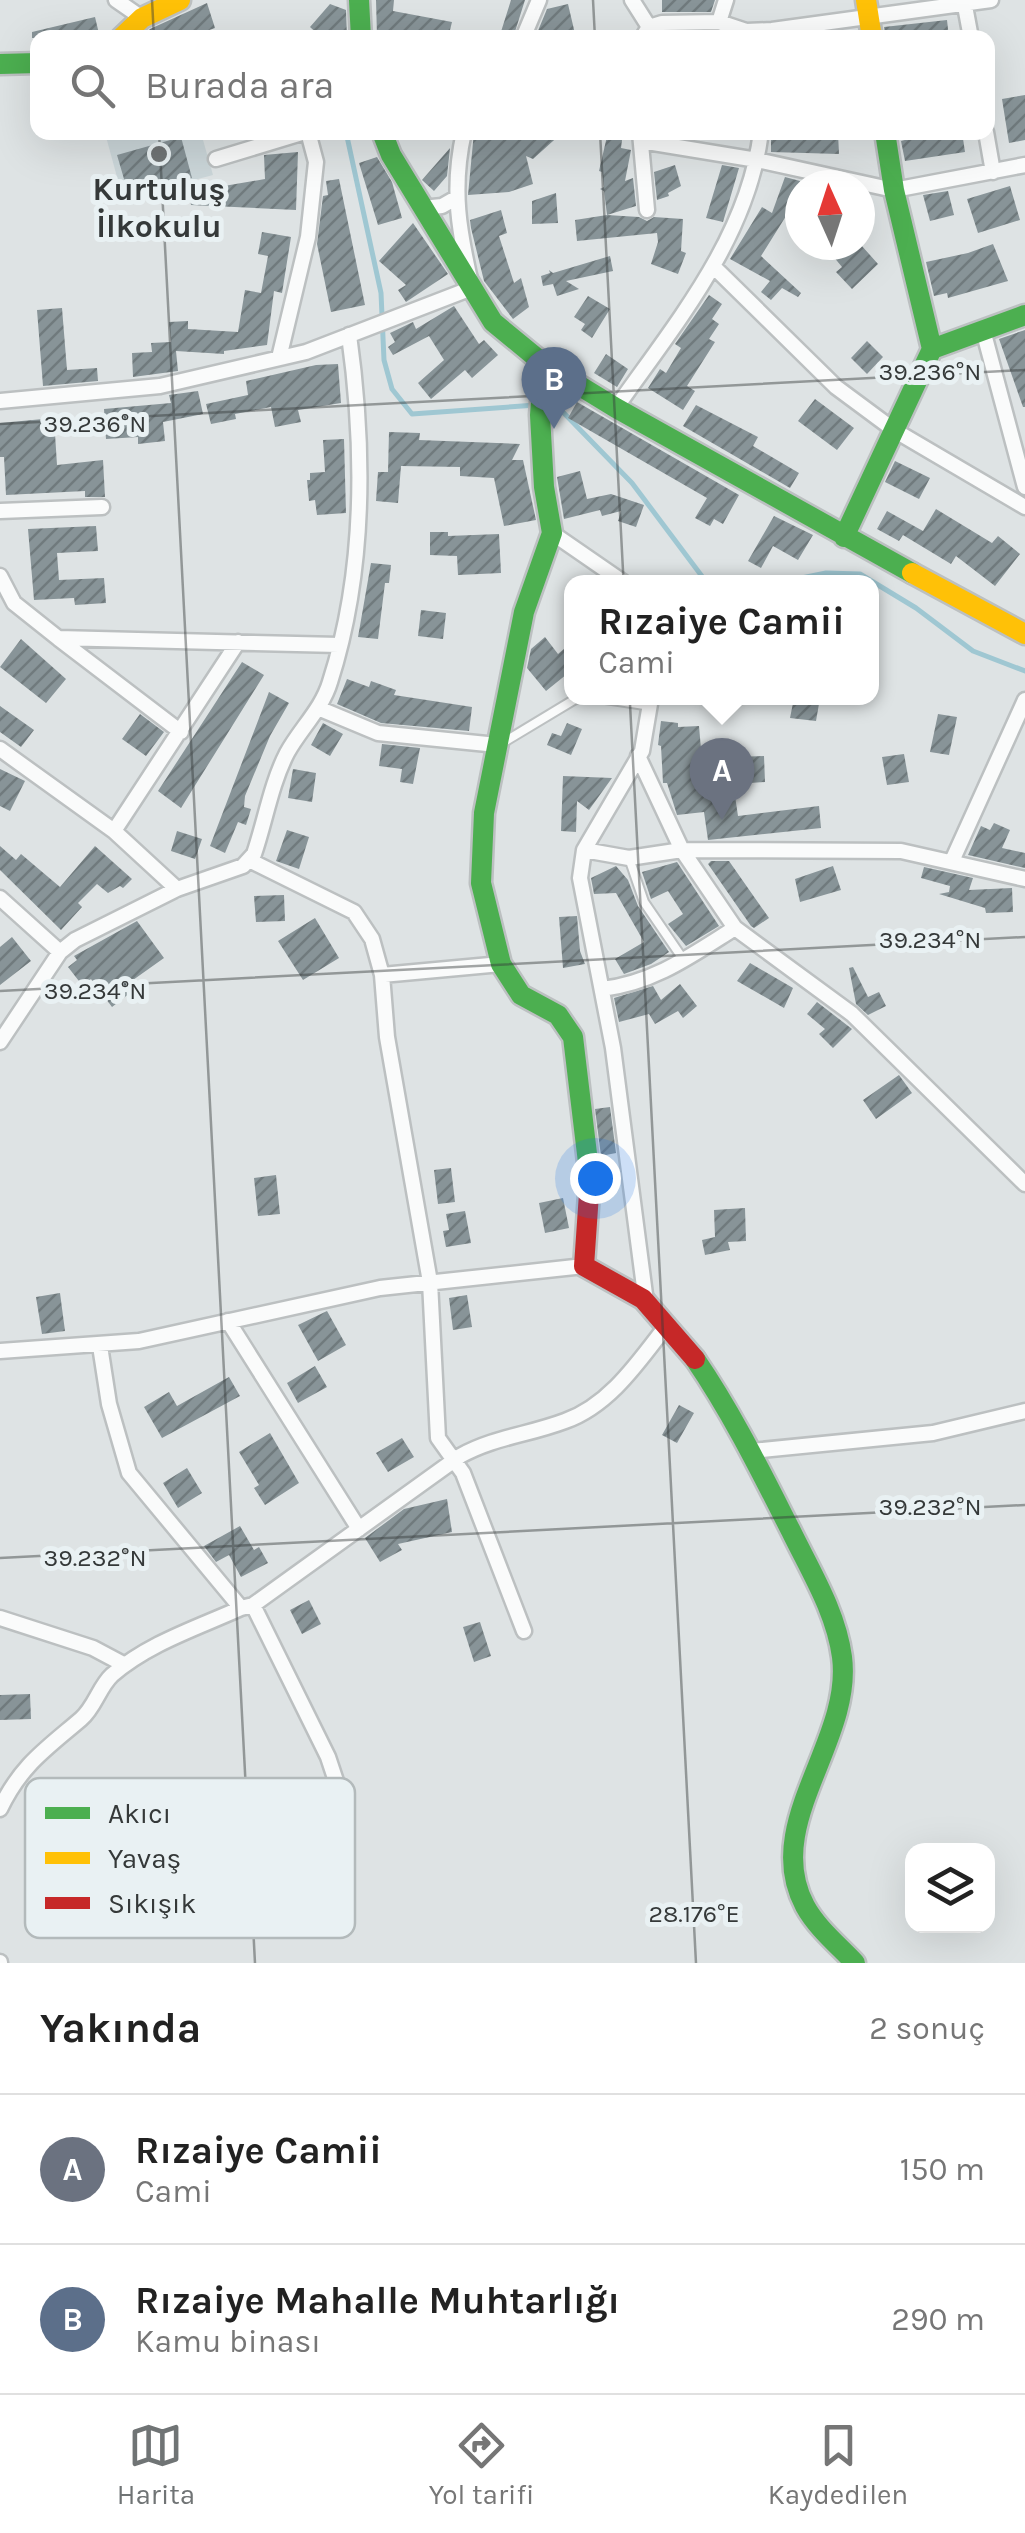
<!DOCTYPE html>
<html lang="tr">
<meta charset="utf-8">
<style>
:root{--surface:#fff;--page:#f6f6f6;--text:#222;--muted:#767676;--line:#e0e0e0;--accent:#707475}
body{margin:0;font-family:Karla,sans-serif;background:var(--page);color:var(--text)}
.controls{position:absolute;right:30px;bottom:30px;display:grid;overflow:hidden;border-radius:20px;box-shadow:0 10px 40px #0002}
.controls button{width:90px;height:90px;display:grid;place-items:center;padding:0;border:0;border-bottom:2px solid var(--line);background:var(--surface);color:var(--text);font:50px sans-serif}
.compass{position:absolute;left:785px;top:170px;width:90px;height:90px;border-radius:50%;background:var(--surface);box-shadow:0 10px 40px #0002;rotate:357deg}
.you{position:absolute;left:595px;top:1178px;width:35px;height:35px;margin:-25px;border:8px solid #fff;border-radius:50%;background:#1a73e8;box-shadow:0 0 0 15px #1a73e833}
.badge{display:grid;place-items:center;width:65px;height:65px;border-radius:50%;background:var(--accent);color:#fff;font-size:32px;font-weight:700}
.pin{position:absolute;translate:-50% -82px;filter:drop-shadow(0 2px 5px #0008)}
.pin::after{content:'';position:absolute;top:52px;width:35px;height:30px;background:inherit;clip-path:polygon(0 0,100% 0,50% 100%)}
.popup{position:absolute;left:564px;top:575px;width:315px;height:130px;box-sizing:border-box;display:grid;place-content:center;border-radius:20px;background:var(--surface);filter:drop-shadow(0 2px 8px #0005);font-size:32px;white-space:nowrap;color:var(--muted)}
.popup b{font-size:38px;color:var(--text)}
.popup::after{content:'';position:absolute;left:50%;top:100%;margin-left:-20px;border:20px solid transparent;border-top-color:var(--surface)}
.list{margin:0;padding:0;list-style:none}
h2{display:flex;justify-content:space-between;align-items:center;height:130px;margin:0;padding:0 40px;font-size:42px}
h2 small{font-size:32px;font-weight:400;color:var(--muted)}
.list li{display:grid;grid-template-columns:65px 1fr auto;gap:30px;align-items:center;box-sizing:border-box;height:150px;padding:0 40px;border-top:2px solid var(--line)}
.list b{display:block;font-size:38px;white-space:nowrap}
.list p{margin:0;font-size:32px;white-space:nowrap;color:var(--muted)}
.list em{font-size:32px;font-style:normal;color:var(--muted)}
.icon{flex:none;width:55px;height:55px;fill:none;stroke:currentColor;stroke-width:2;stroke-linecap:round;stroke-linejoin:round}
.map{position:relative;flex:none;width:1025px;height:1963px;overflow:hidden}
.search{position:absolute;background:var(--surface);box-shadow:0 10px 40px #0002;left:30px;right:30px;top:30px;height:110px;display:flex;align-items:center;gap:25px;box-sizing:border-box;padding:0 35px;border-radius:20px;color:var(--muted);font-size:38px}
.sheet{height:430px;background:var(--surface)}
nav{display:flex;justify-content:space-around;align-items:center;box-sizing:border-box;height:140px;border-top:2px solid var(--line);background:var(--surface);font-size:28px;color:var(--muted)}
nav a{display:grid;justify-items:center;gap:5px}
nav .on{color:var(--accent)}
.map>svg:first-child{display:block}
.built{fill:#cbd6d9}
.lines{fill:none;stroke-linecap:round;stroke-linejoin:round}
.stream{stroke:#9fc7d2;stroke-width:5}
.building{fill:url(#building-hatch)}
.lane-casing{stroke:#bcc0c1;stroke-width:12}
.street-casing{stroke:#bcc0c1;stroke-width:19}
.fast-casing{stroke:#bcc0c1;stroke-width:25}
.slow-casing{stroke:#bcc0c1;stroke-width:25}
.jam-casing{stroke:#bcc0c1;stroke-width:25}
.lane{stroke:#fafbfb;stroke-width:8}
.street{stroke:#fafbfb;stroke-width:14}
.fast{stroke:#4caf50;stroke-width:20}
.slow{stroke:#ffc107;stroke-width:20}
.jam{stroke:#c62828;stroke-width:20}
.ticks{fill:none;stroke:#353939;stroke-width:2.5;stroke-opacity:0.45}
.poi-dot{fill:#707475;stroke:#e9f1f3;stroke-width:4}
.labels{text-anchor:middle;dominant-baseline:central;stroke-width:10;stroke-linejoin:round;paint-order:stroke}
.poi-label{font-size:32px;font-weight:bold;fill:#353939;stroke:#e9f1f3}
.key{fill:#e9f1f3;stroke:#b3babb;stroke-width:2.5}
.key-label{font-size:28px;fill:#353939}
.ticks-label{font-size:25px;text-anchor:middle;fill:#353939;stroke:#e9f1f3;stroke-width:10;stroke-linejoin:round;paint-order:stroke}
</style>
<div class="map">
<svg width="1025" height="1963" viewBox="0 0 1025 1963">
<defs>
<pattern id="building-hatch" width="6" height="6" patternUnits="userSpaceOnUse" patternTransform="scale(2.5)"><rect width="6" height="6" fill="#889498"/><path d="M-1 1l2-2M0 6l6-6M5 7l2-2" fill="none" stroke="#707a7d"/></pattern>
</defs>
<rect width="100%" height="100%" fill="#dee3e4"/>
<path class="built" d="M105,133h96l12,42 -90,24z"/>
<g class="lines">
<path class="stream" d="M346,132l35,161 3,67 8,29 20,25 124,-9
M547,406h10l75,77 72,96 19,3
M782,582l44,-9 34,1 56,34 57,43 52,20"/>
</g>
<path class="building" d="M376,0h18l-1,11 59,11 -4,16 -71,-2z
M511,0h14l-12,38h-14z
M662,0h53l-4,12h-49z
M207,3l8,25 -28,10h-46l9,-9z
M330,4l16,6 1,28h-25l-12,-11z
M568,4l8,34h-41l12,-29z
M95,17l5,21h-68v-6z
M947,20l2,18h-63l-2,-11z
M1025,95v45l-16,3 -7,-44z
M474,132h28l-1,6 62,-6 -30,27 -7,-3 7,28 -24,8 -41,3z
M608,132h15l-2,16 10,2 -6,31 8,-3 3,28 -29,9 -3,-24 -4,-2 4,-2 -2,-15 -3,-1z
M771,132l67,1 1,21 -68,-2z
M936,132h26l3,20 -60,9 -4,-20z
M181,137l11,41 -63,18 -12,-41z
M450,148l-3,28 -13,15 -12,-11z
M298,152l-2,58 -105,-5 -2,-13 76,-13 -1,-24z
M377,157l15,25 10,36 -24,7 -19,-62z
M675,165l6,21 -13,7 1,3 -12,4 -3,-28z
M722,165l17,3 -16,54 -17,-4z
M785,177l15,4v21l-4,-2 -35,56 40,37 -3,4 -16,-9 -11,12 -10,-8 9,-11 -40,-22 32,-52 10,6z
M339,179l26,126 -34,7 -14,-68 6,-48 5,-1 -2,-14z
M1010,186l10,34 -42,13 -11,-34z
M948,191l6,24 -24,6 -7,-26z
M556,193l2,30 -26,1v-23z
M501,210l6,23 -8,3 15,47 7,-5 8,29 -16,12 -29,-38 -13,-53 -1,-8z
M607,215l32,2 8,4 7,-4 29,2 -2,32 5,2 -8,21 -27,-10 7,-22 -1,-9 -80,8 -2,-21z
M413,223l35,51 -42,28 -8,-12 8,-5 -27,-24z
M262,232l29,5 -9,56 -8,-2 -7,54 -43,6v3l-48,-3 2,20 -45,6 -1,-24 20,-1 -1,-9 20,-1 -2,-20 19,-1v8l50,3 7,-42 16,3 7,-37 -10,-2z
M993,244l15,37 -60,17 -1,-5 -13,3 -8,-34 42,-9z
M824,245h37l17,19 -26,25 -16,-17 6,-5z
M610,256l3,15 -47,10 13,8 -22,7 -4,-12 -10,2 -2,-10 9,-3 -1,-3 4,3z
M709,295l13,9 -10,15 7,5 -10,15 6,3 -28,44 8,5 -12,19 -35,-22 12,-19 6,4 15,-25 -6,-4z
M588,296l22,13 -18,29 -11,-8 4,-6 -11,-7z
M454,306l25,38 5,-4 14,15 -26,23 -7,-8 -34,29 -13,-16 26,-23 -15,-24 -36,19 -5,-8 7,-5 -5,-9 23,-11 3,7z
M62,308l5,62 30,-2 1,13 -55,5 -6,-76z
M1025,330v77h-2l-24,-68z
M867,341l16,16 -16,17 -16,-16z
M606,354l22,15 -11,18 -23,-14z
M338,364l3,39 -43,7 3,12 -26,5 -4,-20 -36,7 1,5 -25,5 -5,-20 42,-9 -2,-14 70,-16z
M198,391l5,23 -40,8 2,19 -27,3v-7l-32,2 -2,-30 67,-6 -2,-8z
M815,399l39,29 -17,22 -39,-29z
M577,402l162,93 -16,29 -9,-5 -4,7 -15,-8 12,-20 -139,-80z
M696,405l62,32 -5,9 46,27 -9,15 -107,-62z
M54,418l3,47 46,-5 2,37h-20v-6l-79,4 -2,-38h-4v-34z
M389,432l31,1 -1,7 101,4 -8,16h11l13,60 -32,6 -10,-48 -34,-2v-9l-59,-1 -3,37 -22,-2 2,-29h10z
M344,439l2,74 -29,2 -2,-15 -6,1 -2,-21h3v-7l15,-1 -2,-32z
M895,461l35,17 -11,21 -34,-17z
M580,471l7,28 24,-5 33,11 -8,22 -18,-6 3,-10 -19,5 -2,-6 -36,9 -7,-42z
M936,509l56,34 6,-7 22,18 -25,32 -39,-30 -5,8 -48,-29 -4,6 -22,-12 10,-18 36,20z
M774,516l39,19 -15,25 -25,-14 -12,22 -13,-7z
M96,526l2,25 -41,2 2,27 45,-2 2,25 -31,2 -1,-7 -40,2 -6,-71z
M430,532h18v4l51,-2 2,39 -43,2 -1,-19 -27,-1z
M371,563l20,2 -2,18h-4l-7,56 -20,-2z
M421,610l25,3 -3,26 -25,-3z
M545,637l13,17 7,-6 7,8v14l-26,21 -19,-23 4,-19z
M21,639l45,40 -20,24 -46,-36z
M242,662l22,13 -83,133 -23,-17z
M347,679l22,8 2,-6 25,9 -2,5 78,12 -3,24 -88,-8 -44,-19z
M269,692l20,11 -19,33 -25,60 -1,11 7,2 -5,16 -8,-3 -13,31 -15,-7z
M794,698h26l-4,23 -26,-3z
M0,706l34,24 -13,17 -21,-15z
M140,714l24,18 -18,24 -24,-17z
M938,714l19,3 -8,38 -19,-3z
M661,721l17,2v4l21,-1 2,23h6l2,50 26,-3 3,20 81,-10 2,22 -113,12 -4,-28 -27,3 -10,-32h-4l-2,-37 -3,-1z
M323,723l20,11 -13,22 -19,-11z
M567,723l15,6 -11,26 -24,-10 5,-12 9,3z
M382,744l38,4 -7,36 -13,-2 2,-13 -23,-3z
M904,754l5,28 -22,3 -5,-28z
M764,756l1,26 -29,2 -1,-27z
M0,769l25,12 -15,30 -10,-5z
M293,769l23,4 -4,29 -24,-4z
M563,776l49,2 -23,32 -12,-9 -1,31 -15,-1z
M994,823l16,7 -8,18 23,5v15l-57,-13 13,-29 9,4z
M287,830l22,7 -10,32 -23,-8z
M177,831l25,8 -7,20 -24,-8z
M0,846l16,14 5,-6 39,33 35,-41 37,33 -9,9 -3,-2 -12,7 -11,-9 -19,19 4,4 -21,23 -61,-60z
M711,861h18l40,57 -15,10 -3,-2 -43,-62z
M677,862l42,64 -33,20 -18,-22 15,-10 -15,-23 -17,8 -9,-27z
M616,866l12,14 10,26 31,46 -18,12 -27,10 -9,-15 29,-17 -28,-49 -22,1 -3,-16z
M833,866l8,24 -41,12 -5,-23z
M924,867l49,11 -4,12 43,-2 1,24 -27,1 -1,-5 -46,-14 10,-2 1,-6 -29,-8z
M284,895l1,26 -29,1 -2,-26z
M577,916l3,35 5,13 -22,4 -4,-51z
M315,918l24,40 -36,22 -25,-39z
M137,921l27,37 -31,22 6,6 -27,21 -21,-28 -9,6 -14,-18 9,-7 -3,-4z
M12,937l19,24 -31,24v-38z
M750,963l43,25 -9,20 -47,-27z
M853,967l15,30 11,-5 7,14 -18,9 -12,-11 -7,-36z
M680,984l17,22 -14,12 -5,-7 -23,13 -6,-10 -30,8 -5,-24 39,-12 8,14z
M817,1002l35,27 -19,19 -14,-14 6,-5 -18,-15z
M899,1075l13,18 -36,26 -13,-19z
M610,1107l6,46 -15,3 -6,-47z
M451,1168l4,34 -17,2 -4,-34z
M276,1175l4,39 -22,2 -4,-38z
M563,1198l6,30 -24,5 -6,-30z
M745,1208l1,33 -18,1 2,8 -25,5 -3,-15 13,-3 -1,-27z
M465,1211l6,32 -25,4 -3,-16 6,-1 -3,-16z
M60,1293l5,38 -23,3 -6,-37z
M467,1295l5,32 -19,3 -4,-32z
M327,1311l19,34 -28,16 -20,-36z
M315,1366l12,21 -29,16 -11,-20z
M229,1377l11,19 -78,42 -18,-31 25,-15 8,14z
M679,1405l15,8 -17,30 -15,-8z
M270,1433l29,50 -34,22 -11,-17 5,-3 -20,-33z
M402,1438l12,19 -26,15 -12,-19z
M187,1468l15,25 -24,15 -15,-25z
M447,1499l5,33 -54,12 4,6 -22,12 -15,-24 39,-29z
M240,1526l14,24 5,-3 9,16 -27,14 -12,-22 -13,7 -12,-16z
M309,1600l12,24 -19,10 -12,-24z
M480,1622l11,34 -17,6 -11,-35z
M30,1694l1,25 -31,1v-25z
M236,1792h26v33l-25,1z"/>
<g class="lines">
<defs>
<path id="lane" d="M599,698l52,8
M504,742l73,-44
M629,858l15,44 39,57"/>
<path id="street" d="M116,0l26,18
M632,0l24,38
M965,6l6,32
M719,22l7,-22
M523,38l16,-38
M642,38l7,-11 13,-4 57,-1 27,9 26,-1 219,-30
M986,132l7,40
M640,133l7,77
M641,141l116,19 137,30 131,-25
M216,159l89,-27
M422,208l20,-2 14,-8
M715,268l121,119 58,43 131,77
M983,330l42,157
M279,358l29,-121 8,-75 -8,-30
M0,401l160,-15 146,-34 166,-64c-13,-56 -21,-99 -8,-156
M616,408c59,-84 132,-170 145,-276
M0,511l102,-4
M552,533l71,49
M0,576l14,27 44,35 281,7
M59,639l122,93
M318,708l60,25 119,12
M0,749l114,82 63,58
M638,756l44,94 53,78 117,86 173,170
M114,831l124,-189
M584,850l45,8 53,-8 219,1 124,28
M249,860l105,52 18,27 10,36
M952,861l73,-161
M0,898l60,54
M501,964l-119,11 5,62 43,245 8,156 25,35 61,158
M602,989c52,-6 90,-34 133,-61
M0,1042l60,-90 15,-12 102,-51 66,-23 11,-12c11,-32 17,-70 33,-101 13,-24 35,-44 43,-71 36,-112 35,-232 19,-347
M646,1302l-33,-254 -33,-170 4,-28 58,-99 9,-53
M228,1321l131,208
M100,1346l9,58 20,69 112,135 12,-3 75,152 14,42
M0,1351l139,-10 241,-53 204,-22
M751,1451l182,-18 92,-22
M253,1605l207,-149c34,-19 68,-21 105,-35 45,-16 74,-60 102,-96
M0,1618l93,30 32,17
M0,1809c21,-44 46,-60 81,-90 14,-12 18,-32 31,-44 37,-32 85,-47 129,-67
M0,1962v1"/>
<path id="fast" d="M359,0l2,38
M0,64l38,-1
M382,132l9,23 102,167 51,42 72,44 296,165
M932,349l93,-34
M544,364l-4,51 4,72 8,46 -28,79 -40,201 -3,70 20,81 20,31 37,20 15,22 17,142
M844,537l88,-188 -38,-159 -9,-58
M695,1359c37,54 66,113 96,172 20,41 45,81 51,126 11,85 -81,167 -37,249 12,22 33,39 50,57"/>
<path id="slow" d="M866,0l6,38
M121,38l21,-20 38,-18
M912,573l113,61"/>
<path id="jam" d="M590,1179l-6,87 59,33 52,60"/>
</defs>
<use href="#lane" class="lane-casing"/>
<use href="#street" class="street-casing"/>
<use href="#fast" class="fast-casing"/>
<use href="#slow" class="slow-casing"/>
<use href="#jam" class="jam-casing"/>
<use href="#lane" class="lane"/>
<use href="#street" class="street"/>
<use href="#fast" class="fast"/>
<use href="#slow" class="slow"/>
<use href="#jam" class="jam"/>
</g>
<path class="ticks" d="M152,0l2,38M593,0l2,38M159,132l96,1831M600,132l96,1831M0,424l1025,-54M0,991l1025,-54M0,1558l1025,-53"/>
<circle class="poi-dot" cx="159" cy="154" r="10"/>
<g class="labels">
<g class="poi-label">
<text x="159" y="189">Kurtuluş<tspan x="159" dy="37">İlkokulu</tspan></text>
</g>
</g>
<rect x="25" y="1778" width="330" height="160" rx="15" class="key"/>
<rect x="45" y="1807" width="45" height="12" fill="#4caf50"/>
<rect x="45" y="1852" width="45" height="12" fill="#ffc107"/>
<rect x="45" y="1897" width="45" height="12" fill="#c62828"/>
<g class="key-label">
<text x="108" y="1823">Akıcı</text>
<text x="108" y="1868">Yavaş</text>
<text x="108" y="1913">Sıkışık</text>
</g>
<g class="ticks-label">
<text x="930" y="380">39.236°N</text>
<text x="95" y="432">39.236°N</text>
<text x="930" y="948">39.234°N</text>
<text x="95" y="999">39.234°N</text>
<text x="930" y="1515">39.232°N</text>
<text x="95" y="1566">39.232°N</text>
<text x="694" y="1922">28.176°E</text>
</g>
</svg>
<div class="controls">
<button><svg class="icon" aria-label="layers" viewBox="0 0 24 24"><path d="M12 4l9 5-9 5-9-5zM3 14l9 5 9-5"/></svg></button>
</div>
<svg class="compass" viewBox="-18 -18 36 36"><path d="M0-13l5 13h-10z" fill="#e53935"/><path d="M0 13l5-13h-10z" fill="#767676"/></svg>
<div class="you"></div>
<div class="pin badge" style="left:722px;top:820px;background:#6b7280">A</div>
<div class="popup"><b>Rızaiye Camii</b>Cami</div>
<div class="pin badge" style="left:554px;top:429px;background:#5c6f8a">B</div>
<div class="search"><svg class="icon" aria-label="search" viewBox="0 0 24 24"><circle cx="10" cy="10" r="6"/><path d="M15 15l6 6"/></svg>Burada ara</div>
</div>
<section class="sheet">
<h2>Yakında<small>2 sonuç</small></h2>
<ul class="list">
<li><span class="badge" style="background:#6b7280">A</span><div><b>Rızaiye Camii</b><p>Cami</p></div><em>150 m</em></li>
<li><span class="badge" style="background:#5c6f8a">B</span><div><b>Rızaiye Mahalle Muhtarlığı</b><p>Kamu binası</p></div><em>290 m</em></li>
</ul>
</section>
<nav>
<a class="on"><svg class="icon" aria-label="map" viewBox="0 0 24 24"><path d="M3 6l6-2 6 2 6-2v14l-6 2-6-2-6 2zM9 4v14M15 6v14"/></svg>Harita</a>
<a><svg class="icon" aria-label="directions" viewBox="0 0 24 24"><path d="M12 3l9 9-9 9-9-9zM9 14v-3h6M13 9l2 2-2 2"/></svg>Yol tarifi</a>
<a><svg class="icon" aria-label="saved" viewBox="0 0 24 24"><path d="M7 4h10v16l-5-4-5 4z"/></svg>Kaydedilen</a>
</nav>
